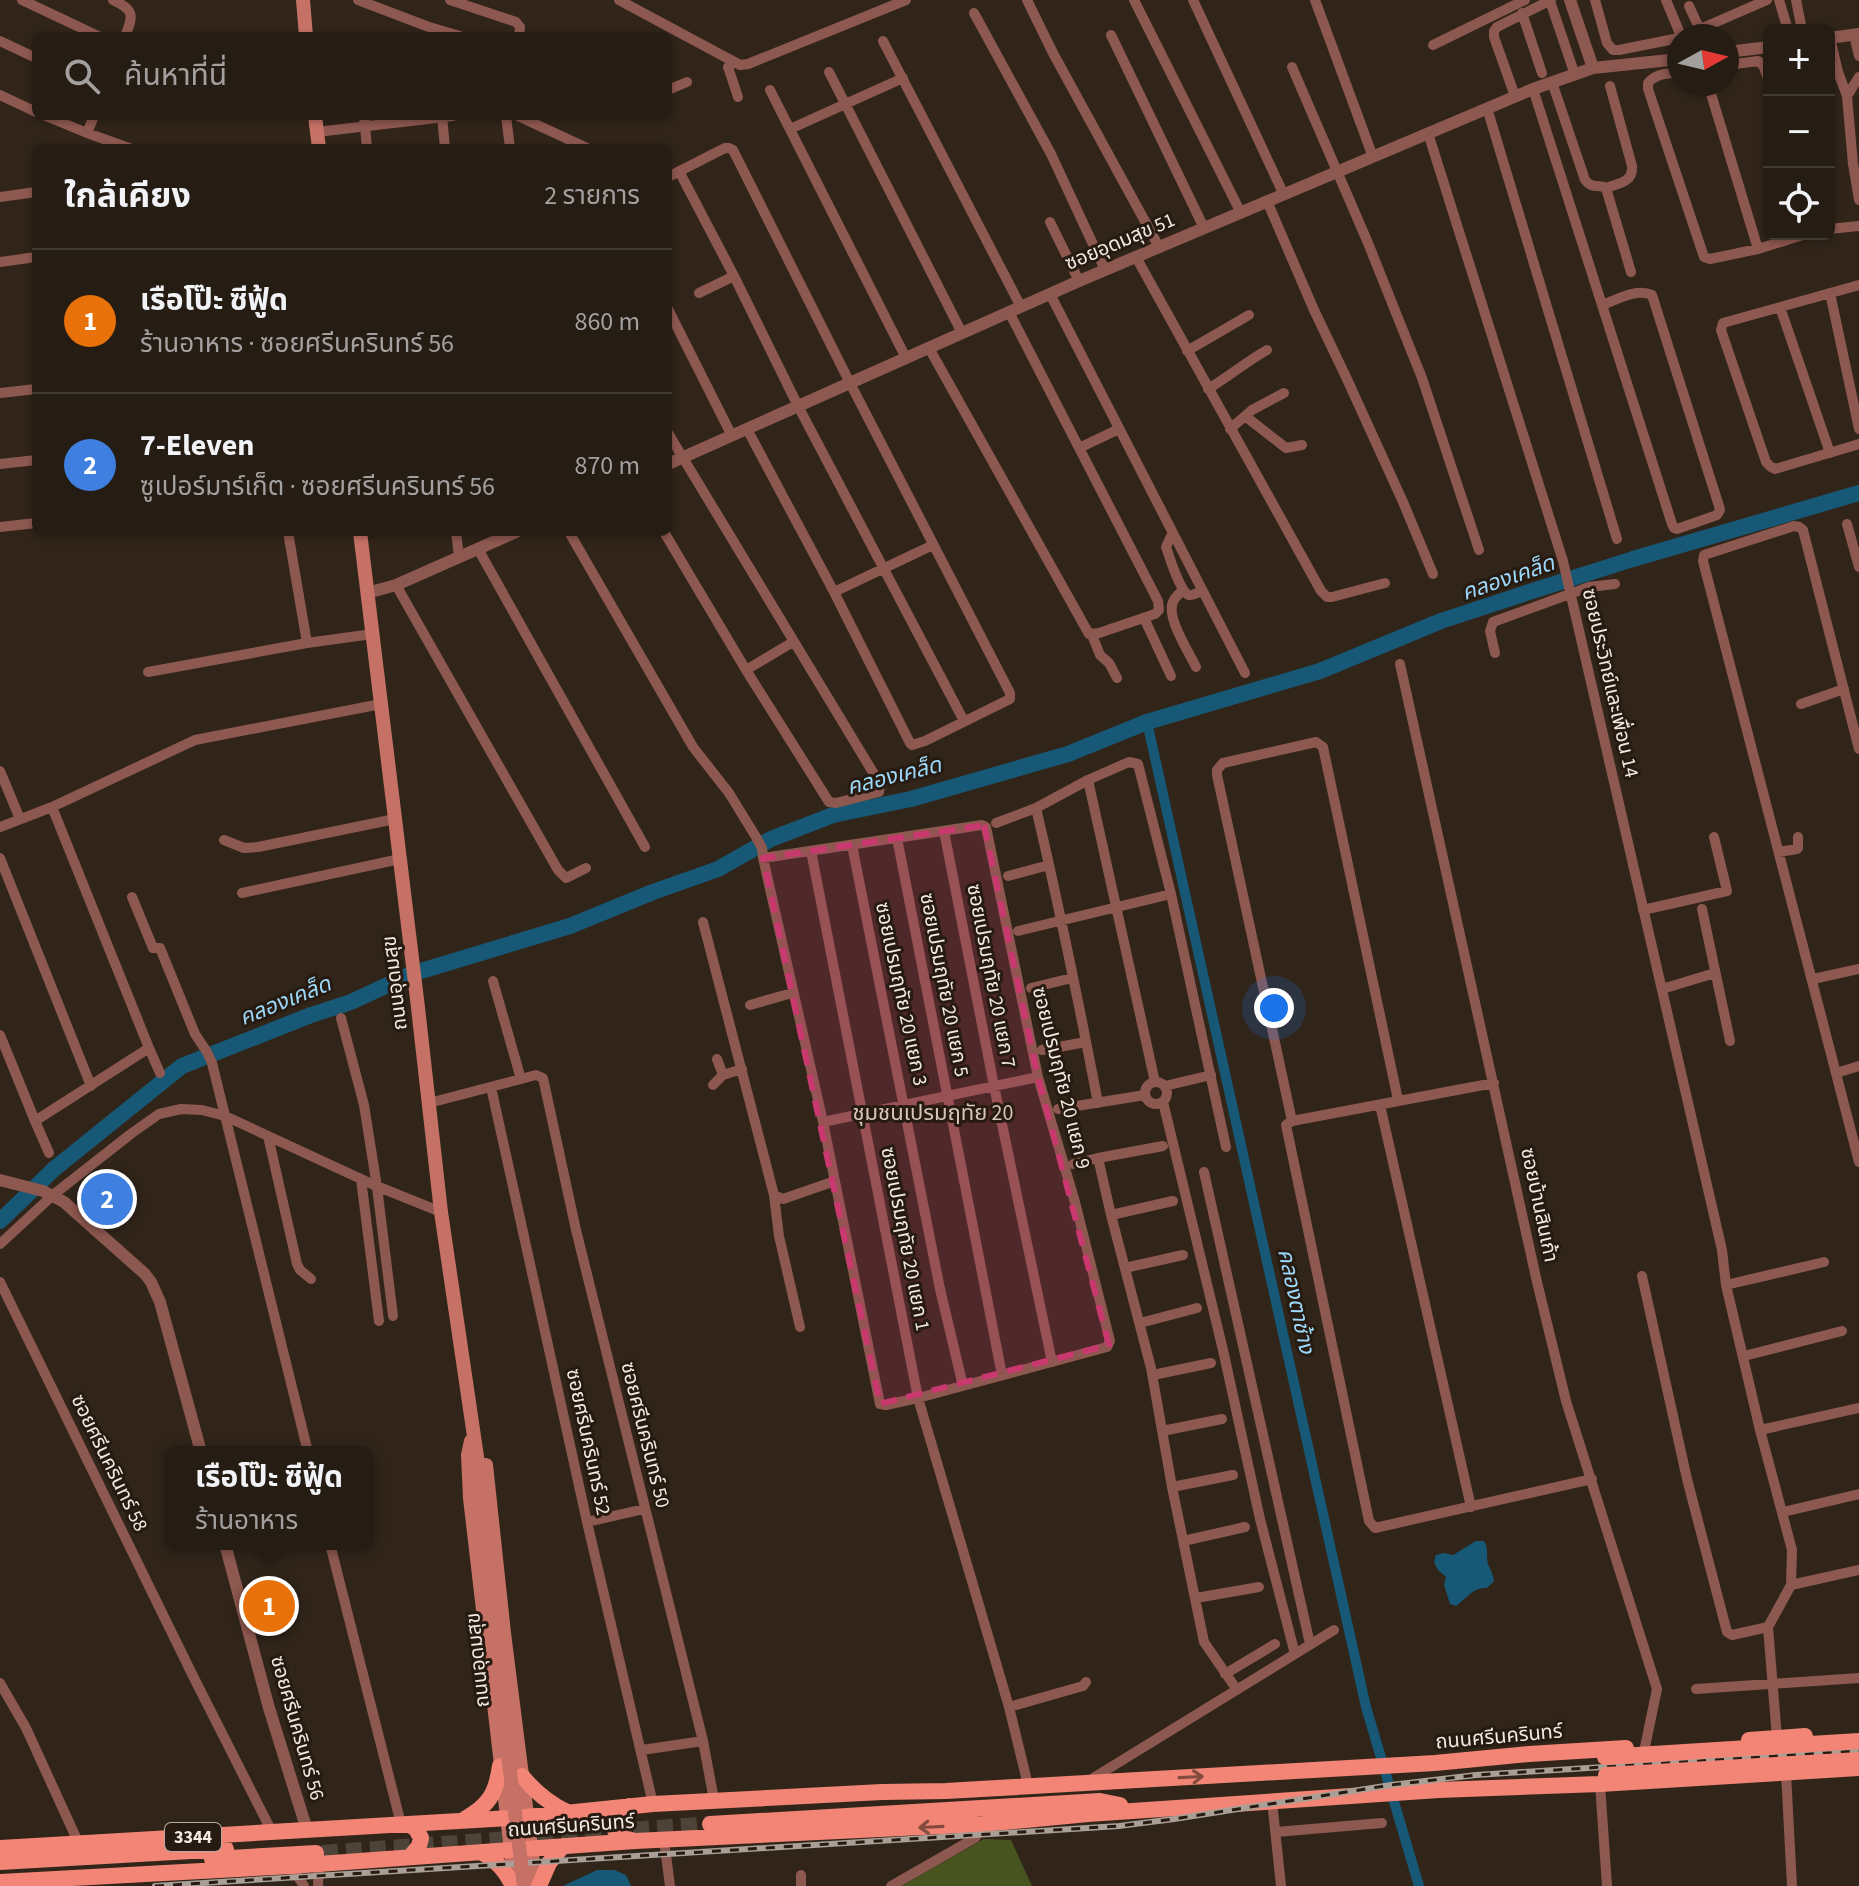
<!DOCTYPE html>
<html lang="th">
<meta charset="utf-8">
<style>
:root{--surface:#251c14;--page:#2d251d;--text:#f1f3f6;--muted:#a3a1a0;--line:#423a34;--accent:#bca0f2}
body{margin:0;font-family:"Source Sans 3","Noto Sans Thai",sans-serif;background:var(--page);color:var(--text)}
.controls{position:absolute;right:24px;top:24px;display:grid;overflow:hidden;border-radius:12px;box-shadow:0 2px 6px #0004}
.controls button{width:72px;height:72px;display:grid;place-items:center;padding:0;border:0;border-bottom:2px solid var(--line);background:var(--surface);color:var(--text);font:40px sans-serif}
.compass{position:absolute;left:1667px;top:24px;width:72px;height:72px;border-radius:50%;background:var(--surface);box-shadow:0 2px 6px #0004;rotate:82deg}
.you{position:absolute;left:1274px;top:1008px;width:28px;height:28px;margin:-20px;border:6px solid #fff;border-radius:50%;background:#1a73e8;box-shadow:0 0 0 12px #1a73e833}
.badge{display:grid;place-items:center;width:52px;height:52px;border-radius:50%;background:var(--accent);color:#fff;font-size:26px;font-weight:700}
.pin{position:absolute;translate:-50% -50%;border:4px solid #fff;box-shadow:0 2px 8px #0006}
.popup{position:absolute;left:165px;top:1446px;width:208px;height:104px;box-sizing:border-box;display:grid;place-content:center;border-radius:12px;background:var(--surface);filter:drop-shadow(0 2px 6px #0005);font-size:26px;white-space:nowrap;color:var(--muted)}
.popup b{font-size:30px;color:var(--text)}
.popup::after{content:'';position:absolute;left:50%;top:100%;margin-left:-16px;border:16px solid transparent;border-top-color:var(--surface)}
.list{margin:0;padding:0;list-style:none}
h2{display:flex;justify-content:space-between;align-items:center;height:104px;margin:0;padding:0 32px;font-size:34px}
h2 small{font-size:26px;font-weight:400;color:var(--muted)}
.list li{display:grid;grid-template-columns:52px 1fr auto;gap:24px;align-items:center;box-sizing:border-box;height:144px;padding:0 32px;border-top:2px solid var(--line)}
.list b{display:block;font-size:30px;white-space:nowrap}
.list p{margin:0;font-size:26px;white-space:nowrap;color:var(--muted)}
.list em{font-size:26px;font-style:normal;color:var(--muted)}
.icon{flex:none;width:44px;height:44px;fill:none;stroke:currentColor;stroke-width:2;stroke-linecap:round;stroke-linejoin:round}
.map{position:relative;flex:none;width:1859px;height:1886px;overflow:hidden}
.search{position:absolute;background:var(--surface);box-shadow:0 2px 6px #0004;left:32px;top:32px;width:640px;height:88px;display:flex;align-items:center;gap:20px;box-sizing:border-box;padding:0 28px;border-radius:12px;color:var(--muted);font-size:30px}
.panel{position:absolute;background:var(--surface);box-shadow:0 2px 6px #0004;left:32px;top:144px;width:640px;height:392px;border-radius:12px}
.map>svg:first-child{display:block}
.green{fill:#47541f}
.water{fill:#165876}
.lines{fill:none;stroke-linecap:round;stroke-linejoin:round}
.canal{stroke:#165876;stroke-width:10}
.river{stroke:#165876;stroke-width:16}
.primary-tunnel{stroke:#4e4338;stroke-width:16;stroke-dasharray:16 8;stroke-linecap:butt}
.minor{stroke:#8d584f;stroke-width:10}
.tertiary{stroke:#8d584f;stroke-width:12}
.secondary{stroke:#c67165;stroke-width:14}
.primary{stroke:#f28575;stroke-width:16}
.rail-casing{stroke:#a99f96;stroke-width:6}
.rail{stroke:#271b11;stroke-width:3;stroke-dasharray:9;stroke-linecap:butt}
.secondary-bridge{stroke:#c67165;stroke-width:14}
.primary-bridge{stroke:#f28575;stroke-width:16}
.oneway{stroke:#824b3e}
.marked{fill:#c9386f;fill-opacity:0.2;stroke:#c9386f;stroke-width:6;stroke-dasharray:16 10;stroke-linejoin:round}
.labels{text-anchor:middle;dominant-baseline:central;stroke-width:6;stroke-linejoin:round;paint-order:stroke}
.shield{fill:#271b11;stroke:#b6aca4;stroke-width:2}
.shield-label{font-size:18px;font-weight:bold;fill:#f3eae3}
.street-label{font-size:20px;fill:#f3eae3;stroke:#271b11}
.water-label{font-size:22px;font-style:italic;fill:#9cd9fb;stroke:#271b11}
.neighbourhood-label{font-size:22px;fill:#d7c6b8;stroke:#271b11}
</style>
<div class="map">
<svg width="1859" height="1886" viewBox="0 0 1859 1886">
<rect width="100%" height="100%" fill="#31251a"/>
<path class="green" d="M984,1839l27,1 21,46h-131z"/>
<path class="water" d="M1476,1541h8c5,8 2,15 4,23 3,7 5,10 6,17l-7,7c-14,-1 -20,10 -31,18l-6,-2 -6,-19 2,-8 -8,-7 -4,-8 2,-7 8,-2 9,2z
M597,1870h17l12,5 5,11h-68z"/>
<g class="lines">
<path class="canal" d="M1147,722l219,985 53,179"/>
<path class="river" d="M0,1221l54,-52 128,-103 129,-51 40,-13 60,-28 159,-48 83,-34 65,-23 53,-30 62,-24 78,-16 157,-45 79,-32 173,-51 121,-50 85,-28 107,-34 226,-66"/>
<path class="primary-tunnel" d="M322,1853l388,-29"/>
<path class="minor" d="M22,0l76,36
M113,0c21,10 21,15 12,36
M358,0l71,27 31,9
M450,0l66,22 4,5 -1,9
M619,0l121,65 8,-1 158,-64
M1027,0l26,53 106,194
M1134,0l107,213
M1193,0l91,195
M1315,0l58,157
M1595,0l12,43 6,7h6l60,-12
M1666,0l15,36
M1779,0l9,30
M1796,0l6,30
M1550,1l25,74
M1689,6l11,24
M974,13l77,141 54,116
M1522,13l20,60
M1111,35l93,193
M1854,35l5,21
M1684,36l83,-36
M1830,38l8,34 9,24 6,68 6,36
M0,41l36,17
M883,41l138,266
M1433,45l92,-45
M734,62l-6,5 10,30
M1727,65l31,-4 5,4 6,16
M1292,67l76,176 54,135 57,172
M829,72l133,261
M1679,72c-12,2 -23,1 -31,11v6l56,168 6,2 48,-10 48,-15
M1552,82l33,98c7,9 13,4 21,8l25,84
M1708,84l50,165
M1533,89l139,435 2,4 3,1 40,-14 3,-5 -1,-4 -67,-211c-15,-7 -34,4 -50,10
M668,90l19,-8
M770,90l136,268
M0,95l36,17
M1515,96l-21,-59v-6l3,-4 54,-27
M1847,96l12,-19
M1487,108l130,431
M46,116l41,17 42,15
M364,116l3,32
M442,116l3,32
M506,116l4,32
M518,116l69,32
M790,129l113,-51
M317,132l136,-16
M87,133l7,-17
M1428,133l135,428 159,689 4,35 34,145 32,120 -1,35 -23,42 9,111 9,35 6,113
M679,171l55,105 64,130 166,315
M668,177l57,-29h4l4,2 117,233 160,310v6l-85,42 -13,4 -2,-2 -76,-151 -87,-163
M1606,188c14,-5 27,-6 26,-22l-22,-80
M0,197l36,-5
M1267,201l47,109 32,67 57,125 30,72
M1050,222l29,59
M1829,229l30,-3
M1136,257l185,334 6,6h5l53,-14
M0,262l36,-5
M1859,285l-136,38 -2,7 45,132 5,5 4,2 84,-25
M699,293l35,-17
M1830,293l29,136
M1050,294l195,379
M1780,307l50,146
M668,309l64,127
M929,348l160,286 10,-1 56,-19 4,-4 -1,-9 -149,-289
M1187,351l62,-36
M1208,389c20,-12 38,-27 59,-39
M0,393l36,-4
M1245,416l41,32 16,-3
M1230,429l22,-19 32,-17
M1079,448l40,-19
M0,464l36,-4
M1847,524l12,43
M0,527l36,-4
M288,532l19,111 65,-9
M456,532l3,25
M569,532l124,215 36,46 27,44 6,11 1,10 60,264 57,282 6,1 32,-7 189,-51 3,-6 -35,-139 -37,-125 -52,-250 -4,-2 -219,33
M664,532l82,138 83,132 7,1 43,-11 1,-8 -212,-351
M1172,534l-6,13c3,9 15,47 23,48 4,1 10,-3 13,-4
M478,549l167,298
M396,585l162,285 8,8 20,-10
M1183,590c-3,3 -7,6 -9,10 -10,15 15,52 22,67
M834,592l99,-47
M1144,618l27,58
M1092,635l8,20 9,8 8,15
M1495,653l-5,-22 3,-9 96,-35 26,-3
M1400,664l137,618 29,119 91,288 -12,58
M746,670l47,-28
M148,672l159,-29
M1801,704l43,-15
M1859,749l-56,-219 -4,-3 -5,-1 -90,29 -1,6 156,601
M0,771l20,48
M1088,780l67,302
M1036,808c23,98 43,196 62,295
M996,823l40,-15 52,-28 41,-18 9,2 33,130 55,253
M0,827l52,-20 143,-67 186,-36
M944,831l50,255 58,276
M897,838l105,537
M224,840l20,8 14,-1 137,-28
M852,845l88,444 23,97
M811,851l107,547 91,309 19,78
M1779,852l18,-3 1,-1v-11
M0,858l91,228
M1008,876l41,-11
M242,893l158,-34
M132,897l21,51h7l35,86 12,18 5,11 96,389
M1702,909l28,132
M1643,910l84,-19 -13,-54
M703,922l71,273 9,4 52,-18
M1018,931l153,-37
M1813,979l46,-10
M493,981l28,98
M1031,988l41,-10
M1662,989l53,-16
M750,1005l42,-12
M341,1018l23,87 13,82 16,129
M0,1035l35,86 114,-73 -97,-241
M149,1048l11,25
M1042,1050l44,-8
M717,1059l6,16
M1836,1073l23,-7
M1145 1093a11 11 0 1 1 22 0a11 11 0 1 1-22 0Z
M1494,1083l-202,38 -6,4 83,396 6,7 217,-49
M713,1085l10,-10 19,-6
M1165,1086l46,-11
M491,1087l96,435 66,282
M1163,1102l60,248 37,169 35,135
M429,1103l107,-28 7,3 33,152 127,511 11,59
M1380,1105l91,402
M1058,1109l87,-14
M35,1121l14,32
M1292,1121l-75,-346v-5l6,-7 93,-21 7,5 75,353
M823,1122l215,-45
M268,1136l29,128 3,6 11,9
M1163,1146l-65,12 13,57 40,153 21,119 32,155 33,48
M1073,1164l25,-6
M1204,1172l106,472
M361,1179l18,142
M774,1195l5,41 21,91
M1111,1215l62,-14
M0,1244l53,-49 79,-62 27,-19 22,-5 21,1 23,6 149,69 67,27
M1125,1268l58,-13
M1642,1276l45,203 40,153 5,3 36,-8
M0,1282l193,394 79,156
M1726,1285l98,-23
M1140,1323l57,-15
M1744,1356l98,-25
M1153,1375l58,-12
M1760,1430l99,-22
M1162,1431l60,-12
M1172,1487l61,-12
M1783,1512l76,-18
M587,1522l57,-13
M1183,1541l62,-14
M330,1544l71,280
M1791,1585l68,-15
M1196,1598l63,-11
M1225,1674l50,-30
M0,1683l26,45 53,116
M1696,1689l163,-11
M1009,1707l74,-21 3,-4
M642,1750l61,-9
M1090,1780l244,-150
M1600,1784l7,102
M1272,1801l9,85
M1276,1832l106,-9
M664,1840l6,46
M291,1866l13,20
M801,1875v11
M318,1886l1,-22
M891,1886l84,-48 8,-14"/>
<path class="tertiary" d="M1570,0l23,68
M1829,38l30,-4
M1727,52l42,-5
M668,464l411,-183 454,-192 60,-21 86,-9
M367,593l29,-8 120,-53
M0,1180l43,11 21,11 81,72 6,8 9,20 41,150
M225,1544l44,164 38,122"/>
<path class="secondary" d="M303,0l3,36
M315,116l4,32
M360,532l57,467 24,213 39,265
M471,1441l-3,14 2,43 45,387
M486,1465l18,168 32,253"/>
<path class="primary" d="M1749,1740l56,-4
M522,1776c13,16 26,27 45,36
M629,1806c-10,6 -23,20 -9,30 4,3 9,3 14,5
M465,1819c24,-14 31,-25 35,-53
M408,1824l8,5 5,9 -2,8 -9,11
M710,1824l390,-23 20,4
M0,1848l526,-31 127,-13 229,-12 64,-1 489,-28 94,-9 97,-6
M481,1852c16,9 24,18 32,34
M212,1859l104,-6
M0,1862l226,-13
M0,1882l291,-16 344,-25 348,-17 105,-10 351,-24 161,-6 259,-16
M539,1886l10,-23 14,-17"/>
<defs>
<path id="rail" d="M155,1886l964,-60 55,-7 217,-34 85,-10 383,-24"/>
</defs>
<use href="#rail" class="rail-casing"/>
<use href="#rail" class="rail"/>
<path class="secondary-bridge" d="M480,1477l27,270 17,139"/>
<path class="primary-bridge" d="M1605,1757l254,-16
M1606,1775l253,-15"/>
</g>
<defs><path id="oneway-shaft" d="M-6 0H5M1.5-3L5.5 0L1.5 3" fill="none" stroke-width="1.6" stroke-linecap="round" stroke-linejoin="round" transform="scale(2)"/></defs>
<g class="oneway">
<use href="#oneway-shaft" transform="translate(1191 1777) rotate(-3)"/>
<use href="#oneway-shaft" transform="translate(931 1827) rotate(177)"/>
</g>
<path class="marked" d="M984,825l54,252 71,268 -229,59 -117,-546z"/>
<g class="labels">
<rect class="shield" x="165" y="1823" width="56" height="28" rx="6"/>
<g class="shield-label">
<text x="193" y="1837">3344</text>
</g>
<g class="street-label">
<text transform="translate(1120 242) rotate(-23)">ซอยอุดมสุข 51</text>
<text transform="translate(1610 683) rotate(77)">ซอยประวิทย์และเพื่อน 14</text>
<text transform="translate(991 976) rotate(79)">ซอยเปรมฤทัย 20 แยก 7</text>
<text transform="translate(395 983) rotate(-97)">ถนนอุดมสุข</text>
<text transform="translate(944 985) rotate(79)">ซอยเปรมฤทัย 20 แยก 5</text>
<text transform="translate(901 994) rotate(78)">ซอยเปรมฤทัย 20 แยก 3</text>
<text transform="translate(1061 1078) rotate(76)">ซอยเปรมฤทัย 20 แยก 9</text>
<text transform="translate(1539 1205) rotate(78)">ซอยบ้านสินเก้า</text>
<text transform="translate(905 1239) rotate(79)">ซอยเปรมฤทัย 20 แยก 1</text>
<text transform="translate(645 1435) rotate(76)">ซอยศรีนครินทร์ 50</text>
<text transform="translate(588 1442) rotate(78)">ซอยศรีนครินทร์ 52</text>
<text transform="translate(109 1463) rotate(64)">ซอยศรีนครินทร์ 58</text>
<text transform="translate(478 1660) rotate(-96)">ถนนอุดมสุข</text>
<text transform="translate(297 1728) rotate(74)">ซอยศรีนครินทร์ 56</text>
<text transform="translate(1499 1737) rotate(-5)">ถนนศรีนครินทร์</text>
<text transform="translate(571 1826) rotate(-4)">ถนนศรีนครินทร์</text>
</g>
<g class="water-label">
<text transform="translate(1508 578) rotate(-19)">คลองเคล็ด</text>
<text transform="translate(894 776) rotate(-14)">คลองเคล็ด</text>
<text transform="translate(285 1001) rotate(-22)">คลองเคล็ด</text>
<text transform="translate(1296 1301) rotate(78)">คลองตาช้าง</text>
</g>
<g class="neighbourhood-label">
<text x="933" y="1113">ชุมชนเปรมฤทัย 20</text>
</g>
</g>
</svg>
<div class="controls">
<button>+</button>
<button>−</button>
<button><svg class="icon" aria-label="locate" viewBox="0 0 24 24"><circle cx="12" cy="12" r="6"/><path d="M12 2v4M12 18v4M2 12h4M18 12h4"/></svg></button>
</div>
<svg class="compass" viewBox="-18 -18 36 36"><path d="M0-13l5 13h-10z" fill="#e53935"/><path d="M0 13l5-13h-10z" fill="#a3a1a0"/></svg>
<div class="you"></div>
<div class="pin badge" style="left:269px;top:1606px;background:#e8710a">1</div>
<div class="popup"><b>เรือโป๊ะ ซีฟู้ด</b>ร้านอาหาร</div>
<div class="pin badge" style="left:107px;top:1199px;background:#3f7fe0">2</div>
<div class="search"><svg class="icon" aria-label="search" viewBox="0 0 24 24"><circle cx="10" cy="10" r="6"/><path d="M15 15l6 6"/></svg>ค้นหาที่นี่</div>
<section class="panel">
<h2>ใกล้เคียง<small>2 รายการ</small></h2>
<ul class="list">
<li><span class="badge" style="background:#e8710a">1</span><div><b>เรือโป๊ะ ซีฟู้ด</b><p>ร้านอาหาร · ซอยศรีนครินทร์ 56</p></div><em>860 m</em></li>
<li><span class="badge" style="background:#3f7fe0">2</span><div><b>7-Eleven</b><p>ซูเปอร์มาร์เก็ต · ซอยศรีนครินทร์ 56</p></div><em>870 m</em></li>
</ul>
</section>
</div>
